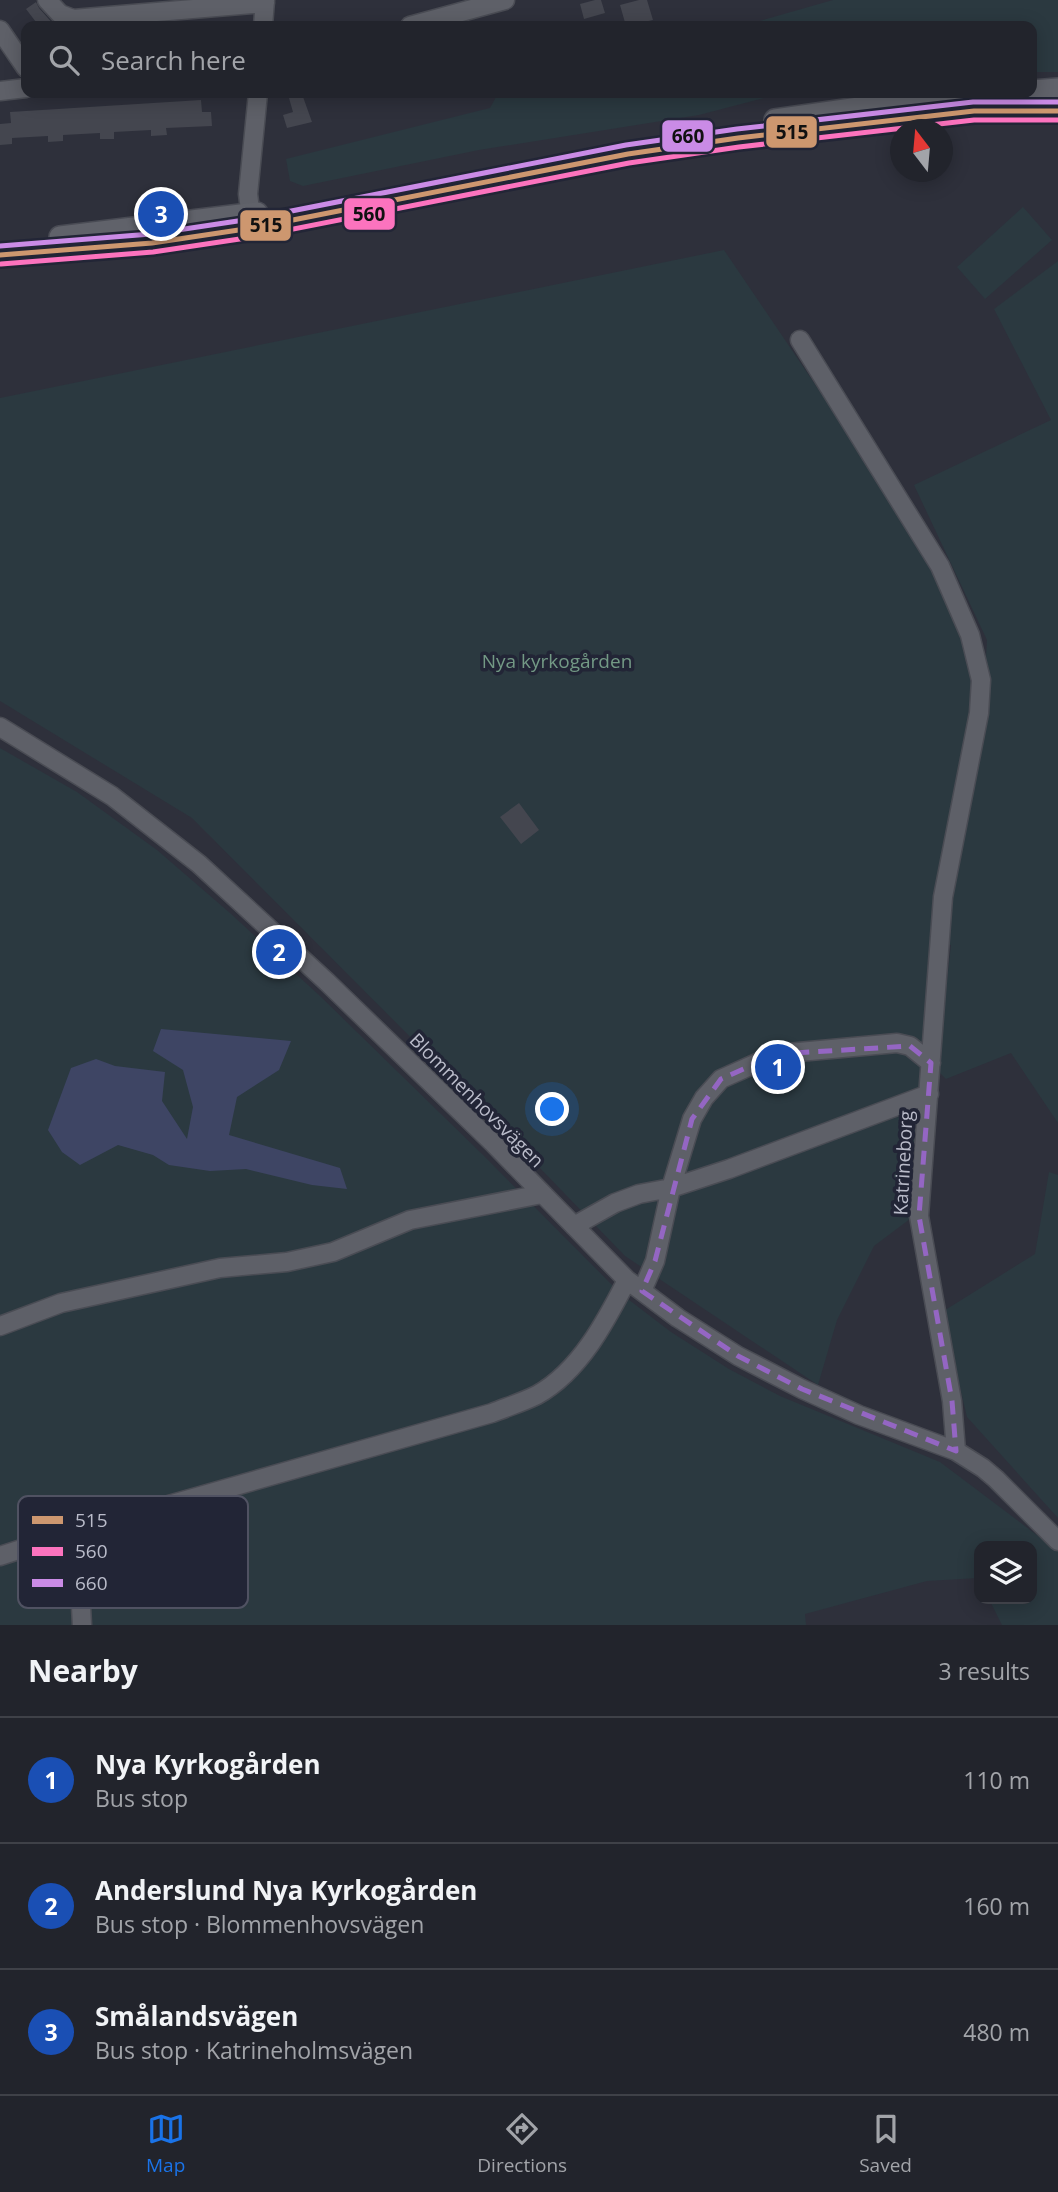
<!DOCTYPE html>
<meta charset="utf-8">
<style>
:root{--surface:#22242c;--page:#2a2c34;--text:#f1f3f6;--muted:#a2a4a9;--line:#3f4148;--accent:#1a73e8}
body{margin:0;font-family:"Open Sans",sans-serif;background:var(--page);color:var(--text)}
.controls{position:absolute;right:21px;bottom:21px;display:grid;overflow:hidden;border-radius:14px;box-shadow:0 4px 18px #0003}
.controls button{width:63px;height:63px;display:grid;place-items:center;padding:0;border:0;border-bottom:2px solid var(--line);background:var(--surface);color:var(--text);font:35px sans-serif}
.compass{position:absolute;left:890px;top:119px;width:63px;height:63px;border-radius:50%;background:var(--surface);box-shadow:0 4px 18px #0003;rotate:344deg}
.you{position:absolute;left:553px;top:1110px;width:24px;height:24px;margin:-18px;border:5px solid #fff;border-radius:50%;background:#1a73e8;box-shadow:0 0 0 10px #1a73e833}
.badge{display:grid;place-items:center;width:46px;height:46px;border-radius:50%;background:var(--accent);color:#fff;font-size:23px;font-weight:700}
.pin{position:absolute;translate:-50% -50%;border:4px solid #fff;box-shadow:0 2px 7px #0006}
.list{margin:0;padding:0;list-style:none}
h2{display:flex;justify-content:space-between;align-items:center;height:91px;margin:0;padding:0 28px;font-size:30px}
h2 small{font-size:23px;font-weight:400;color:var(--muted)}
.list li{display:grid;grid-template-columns:46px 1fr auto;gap:21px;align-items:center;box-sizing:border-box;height:126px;padding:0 28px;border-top:2px solid var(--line)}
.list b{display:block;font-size:26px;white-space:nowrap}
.list p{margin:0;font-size:23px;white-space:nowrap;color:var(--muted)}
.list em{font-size:23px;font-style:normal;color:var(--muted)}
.icon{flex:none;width:38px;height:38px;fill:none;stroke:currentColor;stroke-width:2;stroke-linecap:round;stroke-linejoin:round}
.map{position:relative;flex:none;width:1058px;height:1625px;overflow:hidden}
.search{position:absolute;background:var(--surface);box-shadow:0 4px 18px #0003;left:21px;right:21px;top:21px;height:77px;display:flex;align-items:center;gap:18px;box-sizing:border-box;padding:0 24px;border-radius:14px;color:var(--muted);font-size:26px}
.sheet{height:469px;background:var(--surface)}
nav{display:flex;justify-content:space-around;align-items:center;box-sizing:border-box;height:98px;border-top:2px solid var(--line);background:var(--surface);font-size:19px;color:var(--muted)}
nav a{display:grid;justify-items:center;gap:4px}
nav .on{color:var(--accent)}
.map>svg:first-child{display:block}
.green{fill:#2b3940}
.water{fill:#3e4564}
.building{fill:#44464f}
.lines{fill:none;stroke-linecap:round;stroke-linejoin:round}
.minor-casing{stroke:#4a4c54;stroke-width:21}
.major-casing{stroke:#494b54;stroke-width:24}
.minor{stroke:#5e6068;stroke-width:18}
.major{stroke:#60626a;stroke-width:21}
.bus-1-casing{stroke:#222536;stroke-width:10}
.bus-2-casing{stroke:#222536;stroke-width:10}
.bus-3-casing{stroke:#222536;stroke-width:10}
.bus-1{stroke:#cd976f;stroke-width:5}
.bus-2{stroke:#fc73be;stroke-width:5}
.bus-3{stroke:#ca8be6;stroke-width:5}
.marked{fill:none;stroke:#9466c3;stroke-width:5;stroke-dasharray:14 9;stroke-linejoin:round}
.labels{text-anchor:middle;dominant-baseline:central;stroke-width:7;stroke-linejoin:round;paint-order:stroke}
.park-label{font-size:19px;fill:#739985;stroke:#222536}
.street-label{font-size:19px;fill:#babcca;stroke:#222536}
.key{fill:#222536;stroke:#505262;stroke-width:2}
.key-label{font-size:19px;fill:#babcca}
.line-badge{stroke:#222536;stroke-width:2.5}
.pale-badge-label{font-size:19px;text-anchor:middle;font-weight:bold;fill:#111}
</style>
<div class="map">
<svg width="1058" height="1625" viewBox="0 0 1058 1625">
<rect width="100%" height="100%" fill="#2e303b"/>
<path class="green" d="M833,0h225v72h-26v-46h-290z
M512,93h271l-84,22 -220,35 -176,36 -13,-5 -4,-22 204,-51 6,-11z
M1023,207l29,33 -67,59 -28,-32z
M724,250l164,242 44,72 31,72 13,52 -8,60 13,4 6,-112 -73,-155 137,-65 -57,-111 64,-48v862l-47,-70 -65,26 -9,-9 14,-125 -17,-2 -18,179 -6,97 -36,27 -37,74 -19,65 -193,-129 -118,-122 -315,-316 -192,-117v-303z
M0,748l77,44 80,58 73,63 90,83 164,160 136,137 51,39 58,37 51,27 160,66 118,89v74h-56l-13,-26h43v-53h-53v34l-1,-2 -51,3 -122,33 1,11h-806z
M1049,1172l9,3v343l-91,-101 -25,-105 93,-58z"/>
<path class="water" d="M161,1029l130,12 -12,29 -42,27 -8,38 111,33 7,21 -35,-4 -66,-16 -36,2 -41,-6 -16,-10 -35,-10 -38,20 -18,-13 -14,-22 23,-62 25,-9 19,7 50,6 -3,29 25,38 6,-32 -10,-37 -30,-19z"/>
<path class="building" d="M595,0h6l4,13 -21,6 -4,-15z
M639,0h8l6,20 -27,6 -6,-21z
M36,2l3,6 16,18h-16l-13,-17z
M302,94l10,28 -25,6 -4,-13 10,-3 -4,-14z
M201,100l1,12h9l1,14 -46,2 1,7 -16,1v-6l-37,2v7h-14v-6l-37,2v6l-15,1v-6l-36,2v6l-12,1v-21l11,-1 -1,-11z
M519,803l20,27 -18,14 -21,-27z"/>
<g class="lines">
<defs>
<path id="minor" d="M47,0l13,14 13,5 192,-16
M263,26l2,-26
M410,26l95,-26
M0,30l26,38
M0,91l26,-3
M252,225l-4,-31 10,-101
M800,340l140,226 30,69 11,45 -2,33 -36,184 -24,319 33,185 4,50
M0,727l112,69 87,68 128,118 165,160 135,138 51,38 60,38 64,33 57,26 97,36 27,17 13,11 62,62
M574,1226l41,-23 24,-9 32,-6 58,-19 200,-75
M642,1291l13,-30 16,-73 21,-69 12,-21 17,-19 56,-25 120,-11 13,3 21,17
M0,1326l61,-23 159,-35 67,-6 46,-10 77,-32 132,-26
M77,1531l5,94
M0,1556l77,-25 415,-118c15,-6 31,-11 45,-18 43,-24 69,-74 90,-115"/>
<path id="major" d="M1032,91l26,-2
M775,120l147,-21 97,-6
M60,237l197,-24
M0,255l152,-12 100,-15 376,-74 110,-16 236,-27h84"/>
</defs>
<use href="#minor" class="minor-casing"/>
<use href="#major" class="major-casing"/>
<use href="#minor" class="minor"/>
<use href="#major" class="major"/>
<defs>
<path id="bus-1" d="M0,255l152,-12 100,-15 376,-74 110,-16 236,-27h84"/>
<path id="bus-2" d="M1,264l152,-12 100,-15 376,-74 110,-16 235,-27h84"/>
<path id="bus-3" d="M0,246l151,-12 100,-15 375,-74 111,-16 236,-27h85"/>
</defs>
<use href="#bus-1" class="bus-1-casing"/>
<use href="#bus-2" class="bus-2-casing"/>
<use href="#bus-3" class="bus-3-casing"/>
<use href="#bus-1" class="bus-1"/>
<use href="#bus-2" class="bus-2"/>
<use href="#bus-3" class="bus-3"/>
</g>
<path class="marked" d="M910,1046l21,17 -12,153 33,185 4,50 -154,-62 -64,-33 -96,-65 13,-30 37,-142 29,-40 56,-25z"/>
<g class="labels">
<g class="park-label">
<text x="557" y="661">Nya kyrkogården</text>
</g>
<g class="street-label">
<text transform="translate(477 1100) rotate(45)">Blommenhovsvägen</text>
<text transform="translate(903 1163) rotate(-87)">Katrineborg</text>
</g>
</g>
<rect x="18" y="1496" width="230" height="112" rx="10" class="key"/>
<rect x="32" y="1516" width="31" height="8" fill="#cd976f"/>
<rect x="32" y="1547" width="31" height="9" fill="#fc73be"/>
<rect x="32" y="1579" width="31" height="8" fill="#ca8be6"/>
<g class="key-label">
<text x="75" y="1527">515</text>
<text x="75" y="1558">560</text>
<text x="75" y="1590">660</text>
</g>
<g class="line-badge">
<rect x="765" y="115" width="53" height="34" rx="7" fill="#cd976f"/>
<rect x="661" y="119" width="53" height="34" rx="7" fill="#ca8be6"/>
<rect x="343" y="197" width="53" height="34" rx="7" fill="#fc73be"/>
<rect x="239" y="209" width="53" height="33" rx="7" fill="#cd976f"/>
</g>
<g class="pale-badge-label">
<text x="792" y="139">515</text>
<text x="688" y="143">660</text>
<text x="369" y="221">560</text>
<text x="266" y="232">515</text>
</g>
</svg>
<div class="controls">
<button><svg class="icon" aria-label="layers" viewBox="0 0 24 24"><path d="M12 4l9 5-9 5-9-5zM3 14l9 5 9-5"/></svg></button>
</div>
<svg class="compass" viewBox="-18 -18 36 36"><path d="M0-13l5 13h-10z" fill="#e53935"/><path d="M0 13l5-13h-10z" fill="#a2a4a9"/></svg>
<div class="you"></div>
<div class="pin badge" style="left:778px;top:1067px;background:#1a4fb4">1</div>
<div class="pin badge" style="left:279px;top:952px;background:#1a4fb4">2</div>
<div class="pin badge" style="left:161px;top:214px;background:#1a4fb4">3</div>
<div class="search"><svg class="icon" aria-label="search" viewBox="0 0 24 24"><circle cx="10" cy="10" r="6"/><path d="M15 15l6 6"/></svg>Search here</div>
</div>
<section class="sheet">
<h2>Nearby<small>3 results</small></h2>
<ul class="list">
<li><span class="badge" style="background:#1a4fb4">1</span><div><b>Nya Kyrkogården</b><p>Bus stop</p></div><em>110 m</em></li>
<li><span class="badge" style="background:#1a4fb4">2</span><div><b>Anderslund Nya Kyrkogården</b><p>Bus stop · Blommenhovsvägen</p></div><em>160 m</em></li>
<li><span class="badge" style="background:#1a4fb4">3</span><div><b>Smålandsvägen</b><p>Bus stop · Katrineholmsvägen</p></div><em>480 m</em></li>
</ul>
</section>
<nav>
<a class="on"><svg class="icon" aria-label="map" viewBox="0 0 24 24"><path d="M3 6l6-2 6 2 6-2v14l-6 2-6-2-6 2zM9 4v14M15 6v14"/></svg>Map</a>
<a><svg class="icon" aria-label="directions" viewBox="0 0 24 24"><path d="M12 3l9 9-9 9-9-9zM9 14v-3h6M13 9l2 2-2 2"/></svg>Directions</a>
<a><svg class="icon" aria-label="saved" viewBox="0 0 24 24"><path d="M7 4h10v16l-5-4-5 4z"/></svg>Saved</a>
</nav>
